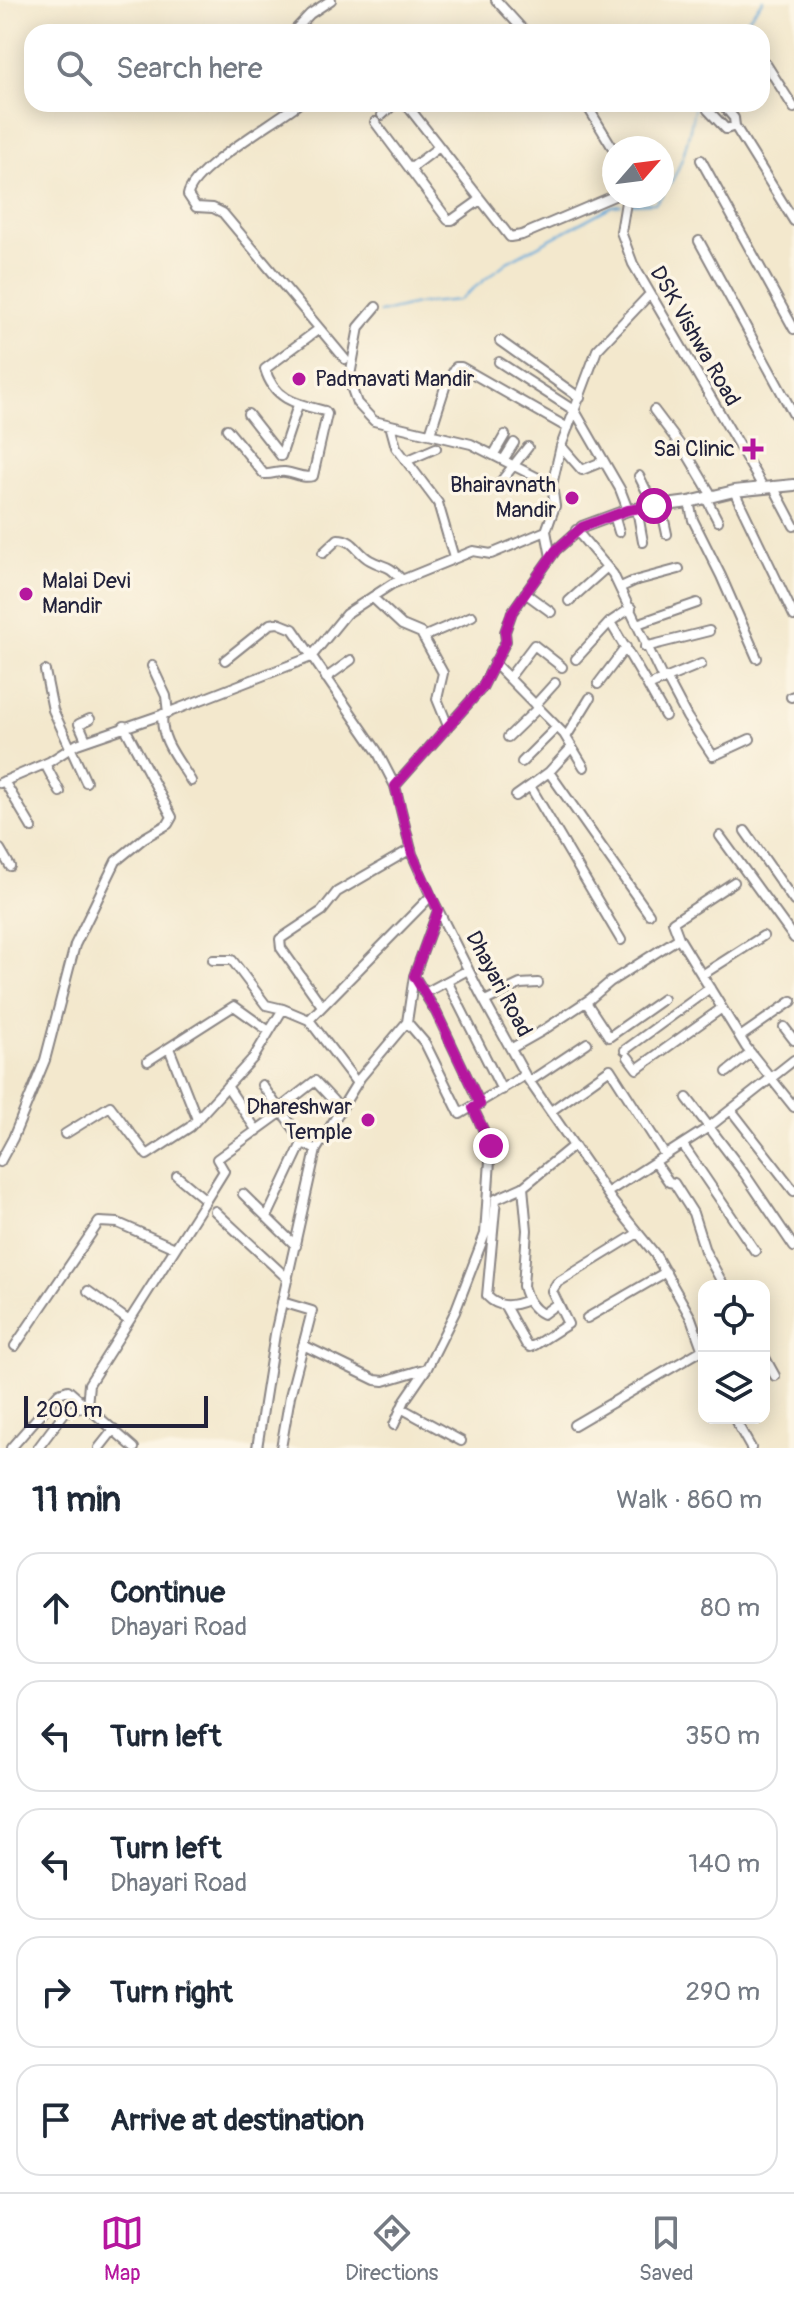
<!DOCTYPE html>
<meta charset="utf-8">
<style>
:root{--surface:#fff;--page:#f2f2f3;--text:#1f2937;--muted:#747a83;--line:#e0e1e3;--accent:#b5179e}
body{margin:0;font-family:Pangolin,sans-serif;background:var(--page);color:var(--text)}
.controls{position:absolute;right:24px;bottom:24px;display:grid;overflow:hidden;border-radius:16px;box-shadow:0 4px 20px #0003}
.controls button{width:72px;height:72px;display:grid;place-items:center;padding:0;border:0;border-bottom:2px solid var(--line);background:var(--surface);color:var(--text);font:40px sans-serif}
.compass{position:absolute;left:602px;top:136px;width:72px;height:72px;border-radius:50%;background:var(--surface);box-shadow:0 4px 20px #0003;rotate:62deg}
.scale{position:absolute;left:24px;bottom:20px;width:184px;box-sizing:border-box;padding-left:8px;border:4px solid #22223b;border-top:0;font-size:22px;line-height:28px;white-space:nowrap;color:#22223b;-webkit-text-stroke:6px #fcf5e5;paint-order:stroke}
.stop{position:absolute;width:24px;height:24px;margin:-18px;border:6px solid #b5179e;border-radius:50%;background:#fff}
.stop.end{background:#b5179e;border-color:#fff;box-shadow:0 2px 8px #0008}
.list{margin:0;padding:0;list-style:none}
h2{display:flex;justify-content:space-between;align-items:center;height:104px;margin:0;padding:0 32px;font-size:34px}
h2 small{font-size:26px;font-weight:400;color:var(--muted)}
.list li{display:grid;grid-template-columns:52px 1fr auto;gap:24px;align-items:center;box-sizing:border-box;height:112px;margin:0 16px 16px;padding:0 16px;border:2px solid var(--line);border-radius:24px}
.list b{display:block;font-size:30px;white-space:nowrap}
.list p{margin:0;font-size:26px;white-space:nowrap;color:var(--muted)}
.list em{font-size:26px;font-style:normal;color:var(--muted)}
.icon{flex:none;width:44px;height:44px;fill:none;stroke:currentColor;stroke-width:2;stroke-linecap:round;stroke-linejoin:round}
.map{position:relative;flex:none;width:794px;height:1448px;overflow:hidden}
.search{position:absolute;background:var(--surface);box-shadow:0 4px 20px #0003;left:24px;right:24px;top:24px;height:88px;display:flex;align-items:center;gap:20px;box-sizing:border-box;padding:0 28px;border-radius:24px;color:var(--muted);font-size:30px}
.sheet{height:744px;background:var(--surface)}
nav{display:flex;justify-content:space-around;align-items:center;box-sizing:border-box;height:112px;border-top:2px solid var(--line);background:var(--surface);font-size:22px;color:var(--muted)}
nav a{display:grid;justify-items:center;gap:4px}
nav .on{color:var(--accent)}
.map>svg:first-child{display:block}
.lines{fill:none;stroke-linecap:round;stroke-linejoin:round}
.stream{stroke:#66aadb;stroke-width:2}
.minor-casing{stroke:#8a8584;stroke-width:12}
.major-casing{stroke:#8a8584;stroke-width:14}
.minor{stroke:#fff;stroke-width:8}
.major{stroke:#fff;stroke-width:10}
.route{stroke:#b5179e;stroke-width:10}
.poi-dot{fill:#b5179e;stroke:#fcf5e5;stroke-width:3}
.labels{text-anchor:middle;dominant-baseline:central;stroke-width:7;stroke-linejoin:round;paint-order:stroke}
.street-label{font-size:22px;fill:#22223b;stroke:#fcf5e5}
.poi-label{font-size:22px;fill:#22223b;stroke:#fcf5e5;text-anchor:end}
</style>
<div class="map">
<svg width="794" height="1448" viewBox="0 0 794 1448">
<rect width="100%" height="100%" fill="#fcf5e5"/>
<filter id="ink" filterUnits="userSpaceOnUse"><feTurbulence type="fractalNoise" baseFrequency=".0125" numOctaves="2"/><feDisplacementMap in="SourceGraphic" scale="16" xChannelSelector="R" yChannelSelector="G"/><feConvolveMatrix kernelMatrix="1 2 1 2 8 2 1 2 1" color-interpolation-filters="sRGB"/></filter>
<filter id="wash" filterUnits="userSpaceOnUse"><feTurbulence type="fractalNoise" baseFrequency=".006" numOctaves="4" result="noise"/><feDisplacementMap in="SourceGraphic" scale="32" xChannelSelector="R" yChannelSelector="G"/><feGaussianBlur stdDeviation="1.8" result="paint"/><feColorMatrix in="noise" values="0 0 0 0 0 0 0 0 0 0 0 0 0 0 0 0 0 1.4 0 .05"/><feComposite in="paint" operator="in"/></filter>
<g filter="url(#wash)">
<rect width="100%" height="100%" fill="#f3e8cd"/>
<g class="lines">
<path class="stream" d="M737,32l26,-32
M627,204l28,-1c27,-26 33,-63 40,-99
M379,313l37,-9 43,-4 48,-38 105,-56 9,-1"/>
</g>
</g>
<g filter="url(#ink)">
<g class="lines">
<defs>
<path id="minor" d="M496,0l29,32
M293,32l17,-18 21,-14
M766,64l28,44
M298,104c-24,19 -106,65 -110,91l8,12 17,1 10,5 122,146
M406,104l104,133 12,-2 92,-39
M586,104l28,46
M722,104l12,14 1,8 59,95
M708,110l18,19 9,-3
M382,115l12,-11
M375,122l73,98h4l28,-20
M701,160l93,169
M410,169l29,-22
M627,196l-6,36 12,32 130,223
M699,241l95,174
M376,307l-17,20 -10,54 8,22 17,18 97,23 81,41
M500,341l80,57
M499,362l76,49 45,78 8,21
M654,410l33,44 25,42
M248,414l33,42 17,-51
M390,425l6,22 42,56 16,55
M227,429l37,45c8,1 14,-3 21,-2 11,1 16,7 28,4l14,-62 -2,-3c-28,-7 -51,-11 -60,-42l54,-40
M430,434l16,-50 10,-17h5l107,61
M561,446l21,24 22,-9
M494,454l11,-19
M504,459l10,-16
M406,461l30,-13
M639,476l15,30
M499,484l29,-37
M773,486l21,40
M734,491l60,125
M706,498l12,23
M689,502l4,18 28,56 36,82
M661,506l6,28
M637,509l6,33
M614,515l5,17
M576,530l37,44 48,101 8,8 18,34 26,39 37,-17
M546,531l5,26
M323,553l15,-14c16,0 19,14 32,21 16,9 16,2 32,20
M621,587l13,-6 45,-12
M525,593l26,19
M372,597l30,28 19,8 22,40 -6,26 11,27
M569,601l38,-34
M610,622l21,-14
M637,624l60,-21
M423,637l49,-21
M645,647l64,-16
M576,659l34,-37 38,64 53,-22
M225,660l45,-36 8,-1 15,6 84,122 18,35 17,68 19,42 49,97 45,82 88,127 42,52 36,64 13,36
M494,663l70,71 20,33
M152,666l14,30 2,17
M45,671l8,39 33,72
M326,678l25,-18
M509,678l25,-33 28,22
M598,684l28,-37
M648,686l17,30
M791,697l3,-1
M535,705l20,-22
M163,714c-5,24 17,48 28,67
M508,737l30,-29
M566,737l24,-39
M86,740l-7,-16 11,-5
M522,762l35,-35
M45,764l15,28
M549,772l23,-25
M4,781l28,47
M0,783l49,-21 28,-18 90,-31 144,-56 35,-43 46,-30 81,-33 18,3 55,-23 9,-25 -3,-21 9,-39 36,-96 52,-55
M395,786l87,-98 24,-47 -1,-9 7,-20 44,-62 26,-23
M516,796l14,-10
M745,831l49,70
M720,836l74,102
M0,849l10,17
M734,882l-61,40 6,16 67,109 48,60
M621,940l-91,-154 19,-14 100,142
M213,960h19l34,45 17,4
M702,975l61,-39
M414,976l22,36 44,92
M448,983l54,107
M425,993l43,-23
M485,1001l35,-17 18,-1
M586,1002l23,35 54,-38
M322,1006l-41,-58 -1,-9 42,-28 15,-19 74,-43
M309,1020l48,63
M407,1022l18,21 35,71 65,-39
M784,1027l10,13
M740,1037l52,-36
M169,1048l28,71
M512,1048l30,-17 48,-32 20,-17 69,-44
M625,1050l85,-62
M628,1057l9,12 85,-61
M148,1061l86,-55 35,25
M727,1072l24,-19
M530,1081l57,-38
M262,1085l18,25
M227,1086l30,45
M687,1098l57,75 50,74
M279,1109l36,-28 26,28
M731,1110l63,81
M551,1111l59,-42 55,86
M65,1134l45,-28 37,49 43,-28 64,-70 29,-48 26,11 122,-124
M683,1145l72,106
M0,1162l13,-24 32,-78 30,-115 41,-84 28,-23 24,-14 4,-7 -48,-91
M655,1162l14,20 5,1 19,30 12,38 19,35
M523,1187l4,43 -4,56c3,12 8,22 20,28l15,-11
M608,1192l101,-65 85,-67
M243,1194l53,52
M206,1200l18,-29 -7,-12 65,-47 23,32 11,6
M215,1211l73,68
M267,1217l36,-76
M88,1291l41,30
M528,1300c-15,6 -29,9 -41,-4l9,-97 27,-12 51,-42
M505,1306l21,38 4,3 5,-2 33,-21 -16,-33 5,-8 81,-50
M587,1318l79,-46
M303,1345l72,35 9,1 43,-13
M15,1346l84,-124 19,1 57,25
M764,1356l11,20
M87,1406l2,-22 117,-184 -29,-24
M401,1408l60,33
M734,1418l17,30
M394,1425l11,-25 22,-32 28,-56 30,-78 6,-88 -18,-38
M574,1425l128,-75
M11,1448l48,-55 9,-3 66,58
M38,1448l27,-36 22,-6
M99,1448l15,-19
M257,1448l18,-114 41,-184 44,-72 47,-56 7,-46 24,-66
M281,1448l9,-52 22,-85 -30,-9"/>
<path id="major" d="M582,527l46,-17 61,-8 45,-11 60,-6"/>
</defs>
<use href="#minor" class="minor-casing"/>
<use href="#major" class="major-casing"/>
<use href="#minor" class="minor"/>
<use href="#major" class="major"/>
</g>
</g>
<g class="lines" filter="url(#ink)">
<path class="route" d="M491,1146l-18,-38 7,-4 -44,-92 -22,-36 24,-66 -26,-56 -17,-68 87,-98 24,-47 -1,-9 7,-20 44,-62 26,-23 46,-17 26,-4"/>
</g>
<g class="poi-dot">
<circle cx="299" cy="379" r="8"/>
<path d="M749 437h8v8h8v8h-8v8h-8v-8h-8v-8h8z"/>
<circle cx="572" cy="498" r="8"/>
<circle cx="26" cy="594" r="8"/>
<circle cx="368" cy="1120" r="8"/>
</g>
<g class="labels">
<g class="street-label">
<text transform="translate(695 336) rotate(60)">DSK Vishwa Road</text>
<text transform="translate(499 984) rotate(62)">Dhayari Road</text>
</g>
<g class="poi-label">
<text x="315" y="379" text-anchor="start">Padmavati Mandir</text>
<text x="735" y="449">Sai Clinic</text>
<text x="556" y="485">Bhairavnath<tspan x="556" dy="25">Mandir</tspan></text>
<text x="42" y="581" text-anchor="start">Malai Devi<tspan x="42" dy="25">Mandir</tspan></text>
<text x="352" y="1107">Dhareshwar<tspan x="352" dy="25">Temple</tspan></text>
</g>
</g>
</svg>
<div class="controls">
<button><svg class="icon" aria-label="locate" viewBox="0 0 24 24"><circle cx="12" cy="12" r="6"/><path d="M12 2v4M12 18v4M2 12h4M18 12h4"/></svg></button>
<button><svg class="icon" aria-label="layers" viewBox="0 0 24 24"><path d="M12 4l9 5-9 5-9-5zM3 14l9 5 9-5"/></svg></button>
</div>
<svg class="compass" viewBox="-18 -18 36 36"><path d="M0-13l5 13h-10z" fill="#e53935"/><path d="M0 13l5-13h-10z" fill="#747a83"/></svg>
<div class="scale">200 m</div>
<div class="stop" style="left:654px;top:506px"></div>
<div class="stop end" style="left:491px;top:1146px"></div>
<div class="search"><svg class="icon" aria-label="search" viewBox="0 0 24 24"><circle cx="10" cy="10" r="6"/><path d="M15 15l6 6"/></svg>Search here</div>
</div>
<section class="sheet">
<h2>11 min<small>Walk · 860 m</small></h2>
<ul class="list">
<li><svg class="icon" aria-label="ahead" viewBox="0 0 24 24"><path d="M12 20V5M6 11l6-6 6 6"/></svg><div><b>Continue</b><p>Dhayari Road</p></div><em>80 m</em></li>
<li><svg class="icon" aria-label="left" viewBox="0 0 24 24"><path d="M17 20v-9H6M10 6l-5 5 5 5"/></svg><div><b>Turn left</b></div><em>350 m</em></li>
<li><svg class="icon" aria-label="left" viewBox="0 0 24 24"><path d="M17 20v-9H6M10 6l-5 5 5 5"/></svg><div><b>Turn left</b><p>Dhayari Road</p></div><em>140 m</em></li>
<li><svg class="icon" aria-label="right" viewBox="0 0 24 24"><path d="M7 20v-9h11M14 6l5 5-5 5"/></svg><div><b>Turn right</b></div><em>290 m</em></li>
<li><svg class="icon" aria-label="arrive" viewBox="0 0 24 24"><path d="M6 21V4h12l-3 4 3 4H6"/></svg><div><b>Arrive at destination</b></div></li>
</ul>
</section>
<nav>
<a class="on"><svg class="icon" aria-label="map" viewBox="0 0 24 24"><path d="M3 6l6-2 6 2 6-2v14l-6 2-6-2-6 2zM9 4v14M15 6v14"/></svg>Map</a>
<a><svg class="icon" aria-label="directions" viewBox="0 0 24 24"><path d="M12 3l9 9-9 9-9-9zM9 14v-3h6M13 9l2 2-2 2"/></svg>Directions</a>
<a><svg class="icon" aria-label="saved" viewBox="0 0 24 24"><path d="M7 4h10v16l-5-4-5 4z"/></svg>Saved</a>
</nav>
